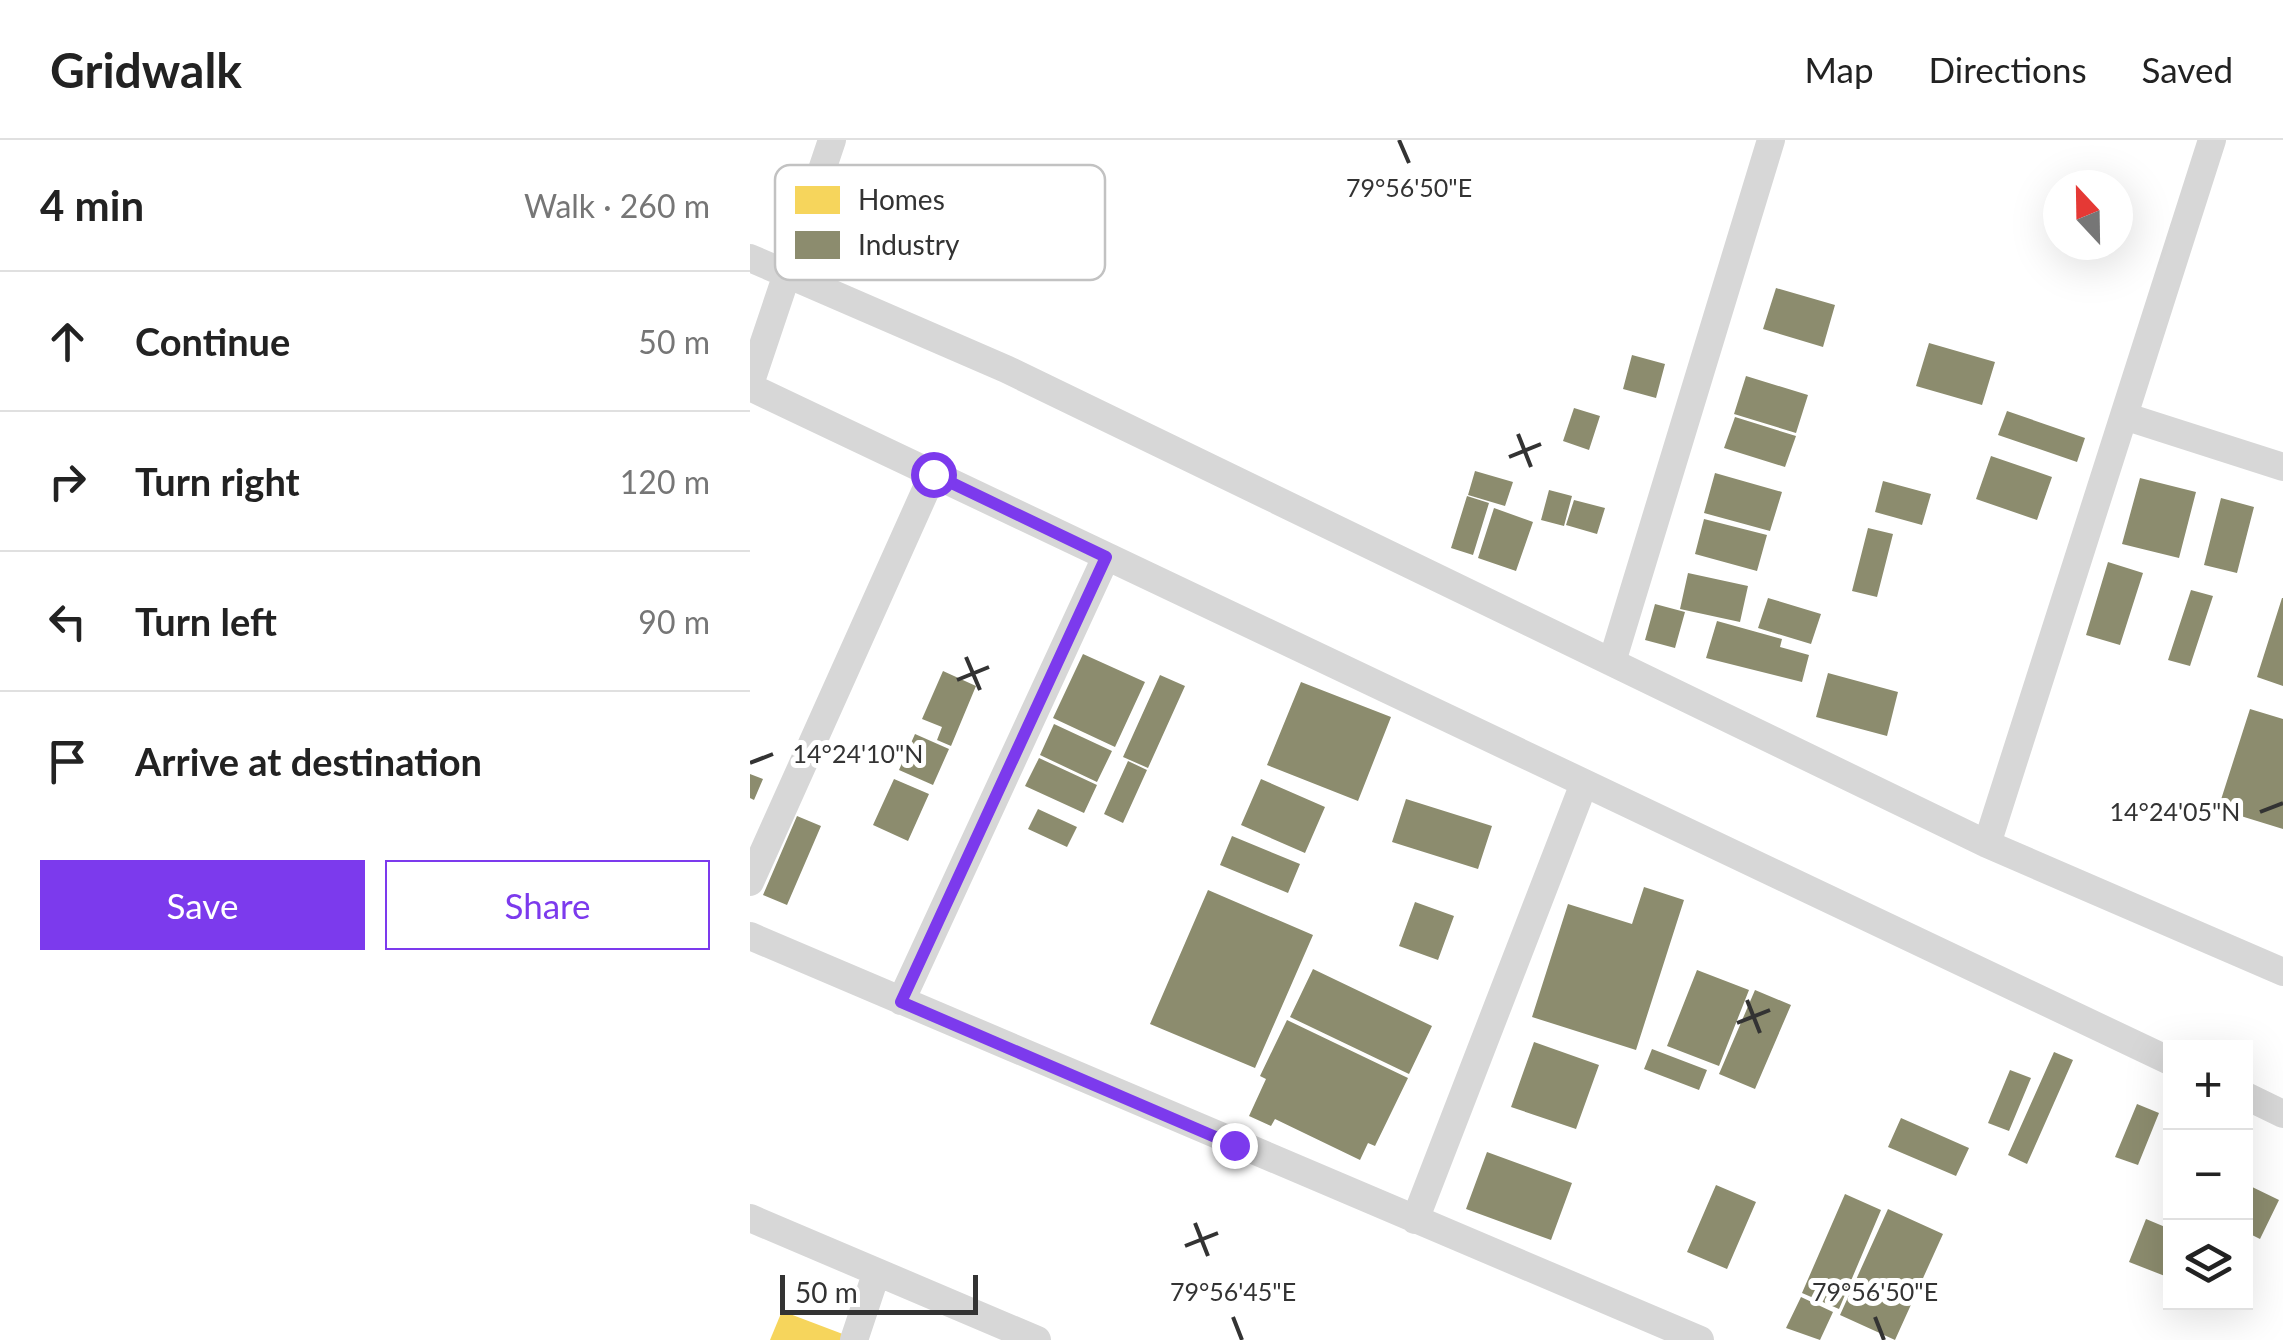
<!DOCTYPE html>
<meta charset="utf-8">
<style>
:root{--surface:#fff;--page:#f6f6f6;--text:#222;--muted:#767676;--line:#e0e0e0;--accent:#7c3aed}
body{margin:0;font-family:Lato,sans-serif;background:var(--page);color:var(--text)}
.controls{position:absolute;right:30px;bottom:30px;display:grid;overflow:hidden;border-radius:0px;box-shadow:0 10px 40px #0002}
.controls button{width:90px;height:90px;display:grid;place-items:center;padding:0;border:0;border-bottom:2px solid var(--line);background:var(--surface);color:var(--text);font:50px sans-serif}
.compass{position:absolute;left:1293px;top:30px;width:90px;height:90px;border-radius:50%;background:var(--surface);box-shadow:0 10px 40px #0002;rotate:338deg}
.scale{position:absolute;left:30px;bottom:25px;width:198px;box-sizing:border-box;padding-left:10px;border:5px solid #333;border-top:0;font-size:28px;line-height:35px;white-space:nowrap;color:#333;-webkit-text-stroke:8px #fff;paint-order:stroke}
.stop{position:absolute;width:30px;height:30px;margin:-22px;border:8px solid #7c3aed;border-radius:50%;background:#fff}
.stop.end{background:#7c3aed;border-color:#fff;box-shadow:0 2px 10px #0008}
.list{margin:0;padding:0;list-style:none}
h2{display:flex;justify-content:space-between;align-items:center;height:130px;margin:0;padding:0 40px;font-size:42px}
h2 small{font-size:32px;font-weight:400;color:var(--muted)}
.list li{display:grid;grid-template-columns:65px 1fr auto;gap:30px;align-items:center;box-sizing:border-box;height:140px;padding:0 40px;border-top:2px solid var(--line)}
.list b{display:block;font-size:38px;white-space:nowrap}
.list em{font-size:32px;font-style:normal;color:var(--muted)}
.actions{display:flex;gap:20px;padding:30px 40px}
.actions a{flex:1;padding:22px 0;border:2px solid var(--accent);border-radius:0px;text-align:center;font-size:35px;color:var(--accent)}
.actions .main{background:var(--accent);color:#fff}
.icon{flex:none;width:55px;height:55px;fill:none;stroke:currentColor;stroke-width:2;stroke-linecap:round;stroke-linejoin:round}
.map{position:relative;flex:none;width:1533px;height:1200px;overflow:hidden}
header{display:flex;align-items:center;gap:60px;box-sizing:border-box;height:140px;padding:0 50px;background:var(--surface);border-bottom:2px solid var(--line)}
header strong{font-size:48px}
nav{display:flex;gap:55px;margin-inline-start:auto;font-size:35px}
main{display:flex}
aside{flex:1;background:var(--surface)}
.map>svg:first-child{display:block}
.homes{fill:#f6d55c}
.industry{fill:#8c8c6e}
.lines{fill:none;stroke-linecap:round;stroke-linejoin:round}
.street{stroke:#d7d7d7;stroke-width:28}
.route{stroke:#7c3aed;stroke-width:12}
.ticks{fill:none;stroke:#333;stroke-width:4}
.key{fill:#fff;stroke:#c2c2c2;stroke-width:2.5}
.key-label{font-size:28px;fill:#333}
.ticks-label{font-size:25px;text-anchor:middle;fill:#333;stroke:#fff;stroke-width:10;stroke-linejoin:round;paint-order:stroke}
</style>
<header>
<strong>Gridwalk</strong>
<nav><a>Map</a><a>Directions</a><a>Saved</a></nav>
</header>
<main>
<aside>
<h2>4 min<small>Walk · 260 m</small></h2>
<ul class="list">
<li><svg class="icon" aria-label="ahead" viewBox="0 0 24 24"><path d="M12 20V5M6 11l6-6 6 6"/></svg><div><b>Continue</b></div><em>50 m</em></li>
<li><svg class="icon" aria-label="right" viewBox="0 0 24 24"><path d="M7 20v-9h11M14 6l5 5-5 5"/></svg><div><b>Turn right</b></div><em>120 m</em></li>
<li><svg class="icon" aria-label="left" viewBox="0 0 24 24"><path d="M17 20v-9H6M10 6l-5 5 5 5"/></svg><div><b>Turn left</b></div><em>90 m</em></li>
<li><svg class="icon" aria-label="arrive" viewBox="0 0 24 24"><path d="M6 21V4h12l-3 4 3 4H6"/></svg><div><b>Arrive at destination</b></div></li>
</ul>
<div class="actions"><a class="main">Save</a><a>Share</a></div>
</aside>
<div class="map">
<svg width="1533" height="1200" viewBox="0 0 1533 1200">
<rect width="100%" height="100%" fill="#fff"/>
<path class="homes" d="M32,1171l66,25 -1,4h-77z"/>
<path class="industry" d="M1026,148l59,17 -12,42 -60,-18z
M1179,203l66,19 -13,43 -66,-19z
M882,215l33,9 -9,34 -33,-9z
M996,236l62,19 -12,38 -62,-19z
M824,268l26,8 -11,34 -26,-9z
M1257,271l78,27 -8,24 -79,-27z
M985,277l61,19 -11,31 -61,-19z
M1241,316l61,21 -15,43 -61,-21z
M725,331l38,11 -8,24 -37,-11z
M965,333l67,19 -12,39 -66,-18z
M1390,338l56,14 -17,66 -57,-14z
M1133,341l48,13 -9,31 -47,-13z
M799,350l23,6 -8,30 -23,-6z
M717,356l22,7 -16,52 -22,-7z
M1471,358l33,9 -17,66 -33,-8z
M824,360l31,8 -8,26 -31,-9z
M744,368l39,14 -17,49 -38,-13z
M954,379l63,16 -10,36 -62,-17z
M1118,388l25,6 -16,63 -25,-6z
M1358,422l35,11 -23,72 -34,-10z
M938,433l60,13 -8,36 -60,-13z
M1441,450l22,6 -23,70 -22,-6z
M1018,458l53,16 -10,30 -53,-16z
M1532,458h1v88l-26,-9z
M905,464l30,8 -10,36 -30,-8z
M967,481l65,18 -2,8 29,8 -7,27 -96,-24z
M333,514l62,28 -30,65 -62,-29z
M193,531l33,15 -25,60 -14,-6 5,-13 -20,-8z
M1078,533l70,19 -11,44 -71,-19z
M410,535l25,11 -37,82 -25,-11z
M551,542l90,35 -33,84 -91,-36z
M1500,569l33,10v110l-65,-20z
M304,584l58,27 -15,31 -57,-27z
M165,594l34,15 -16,36 -34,-15z
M289,618l58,27 -13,28 -59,-27z
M378,621l19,9 -24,53 -19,-9z
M0,634l13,5 -9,21 -4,-2z
M144,639l35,15 -21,47 -35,-16z
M511,639l64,28 -20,46 -64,-28z
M656,659l86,27 -14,43 -86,-27z
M288,669l39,18 -10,20 -39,-18z
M47,676l24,10 -34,79 -24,-10z
M482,696l68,28 -12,29 -68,-28z
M894,747l40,13 -48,150 -104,-33 36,-113 64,20z
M458,750l105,45 -58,133 -105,-44z
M665,762l39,14 -16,44 -39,-14z
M563,829l119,57 -23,48 -119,-57z
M947,830l52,20 -30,76 -52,-20z
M1005,850l36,15 -36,84 -36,-15z
M537,880l121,58 -33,68 -7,-3 -8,17 -85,-41 -4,7 -22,-10 17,-37 -6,-3z
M784,902l65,23 -23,64 -65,-22z
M902,909l55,21 -8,20 -55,-21z
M1304,912l19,8 -46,104 -19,-9z
M1260,930l21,8 -22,53 -21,-8z
M1387,964l22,9 -21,52 -23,-8z
M1151,978l68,30 -13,28 -68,-29z
M737,1012l85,31 -21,57 -85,-31z
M1496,1044l33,16 -19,39 -14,-7z
M966,1045l40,17 -29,67 -40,-17z
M1095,1054l36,16 -42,99 -37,-16z
M1138,1069l55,25 -48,106 -55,-25z
M1396,1079l24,10v49l-41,-16z
M1051,1157l32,15 -13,28 -34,-12z"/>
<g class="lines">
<path class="street" d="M0,118l256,111 981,475 296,128
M0,244l82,-244
M0,247l1420,674
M1374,276l159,51
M862,522l159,-522
M1237,704l225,-704
M0,742l183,-408
M0,796l950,404
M151,861l205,-444
M1496,956l37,18
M0,1078l287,122
M665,1080l168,-434
M104,1200l22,-66"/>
</g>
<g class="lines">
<path class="route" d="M183,334l173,83 -205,445 333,143"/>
</g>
<path class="ticks" d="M649,0l10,23M768,294l13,33M759,317l32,-13M216,517l14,33M207,540l32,-13M0,623l23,-9M1510,672l23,-9M997,860l13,33M987,883l33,-13M445,1083l13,33M435,1106l33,-13M483,1177l9,23M1125,1177l9,23"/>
<rect x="25" y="25" width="330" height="115" rx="15" class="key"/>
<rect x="45" y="46" width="45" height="28" fill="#f6d55c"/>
<rect x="45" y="91" width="45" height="28" fill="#8c8c6e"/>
<g class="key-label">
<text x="108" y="70">Homes</text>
<text x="108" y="115">Industry</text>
</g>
<g class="ticks-label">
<text x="659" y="57">79°56'50"E</text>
<text x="108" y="623">14°24'10"N</text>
<text x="1425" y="681">14°24'05"N</text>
<text x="483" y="1161">79°56'45"E</text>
<text x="1125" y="1161">79°56'50"E</text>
</g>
</svg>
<div class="controls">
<button>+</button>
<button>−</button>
<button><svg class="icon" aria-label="layers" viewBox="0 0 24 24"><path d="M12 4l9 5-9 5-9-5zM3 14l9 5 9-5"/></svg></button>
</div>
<svg class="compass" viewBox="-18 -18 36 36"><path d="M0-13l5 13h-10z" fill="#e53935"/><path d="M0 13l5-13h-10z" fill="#767676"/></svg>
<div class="scale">50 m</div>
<div class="stop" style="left:183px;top:334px"></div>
<div class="stop end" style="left:484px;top:1005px"></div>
</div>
</main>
